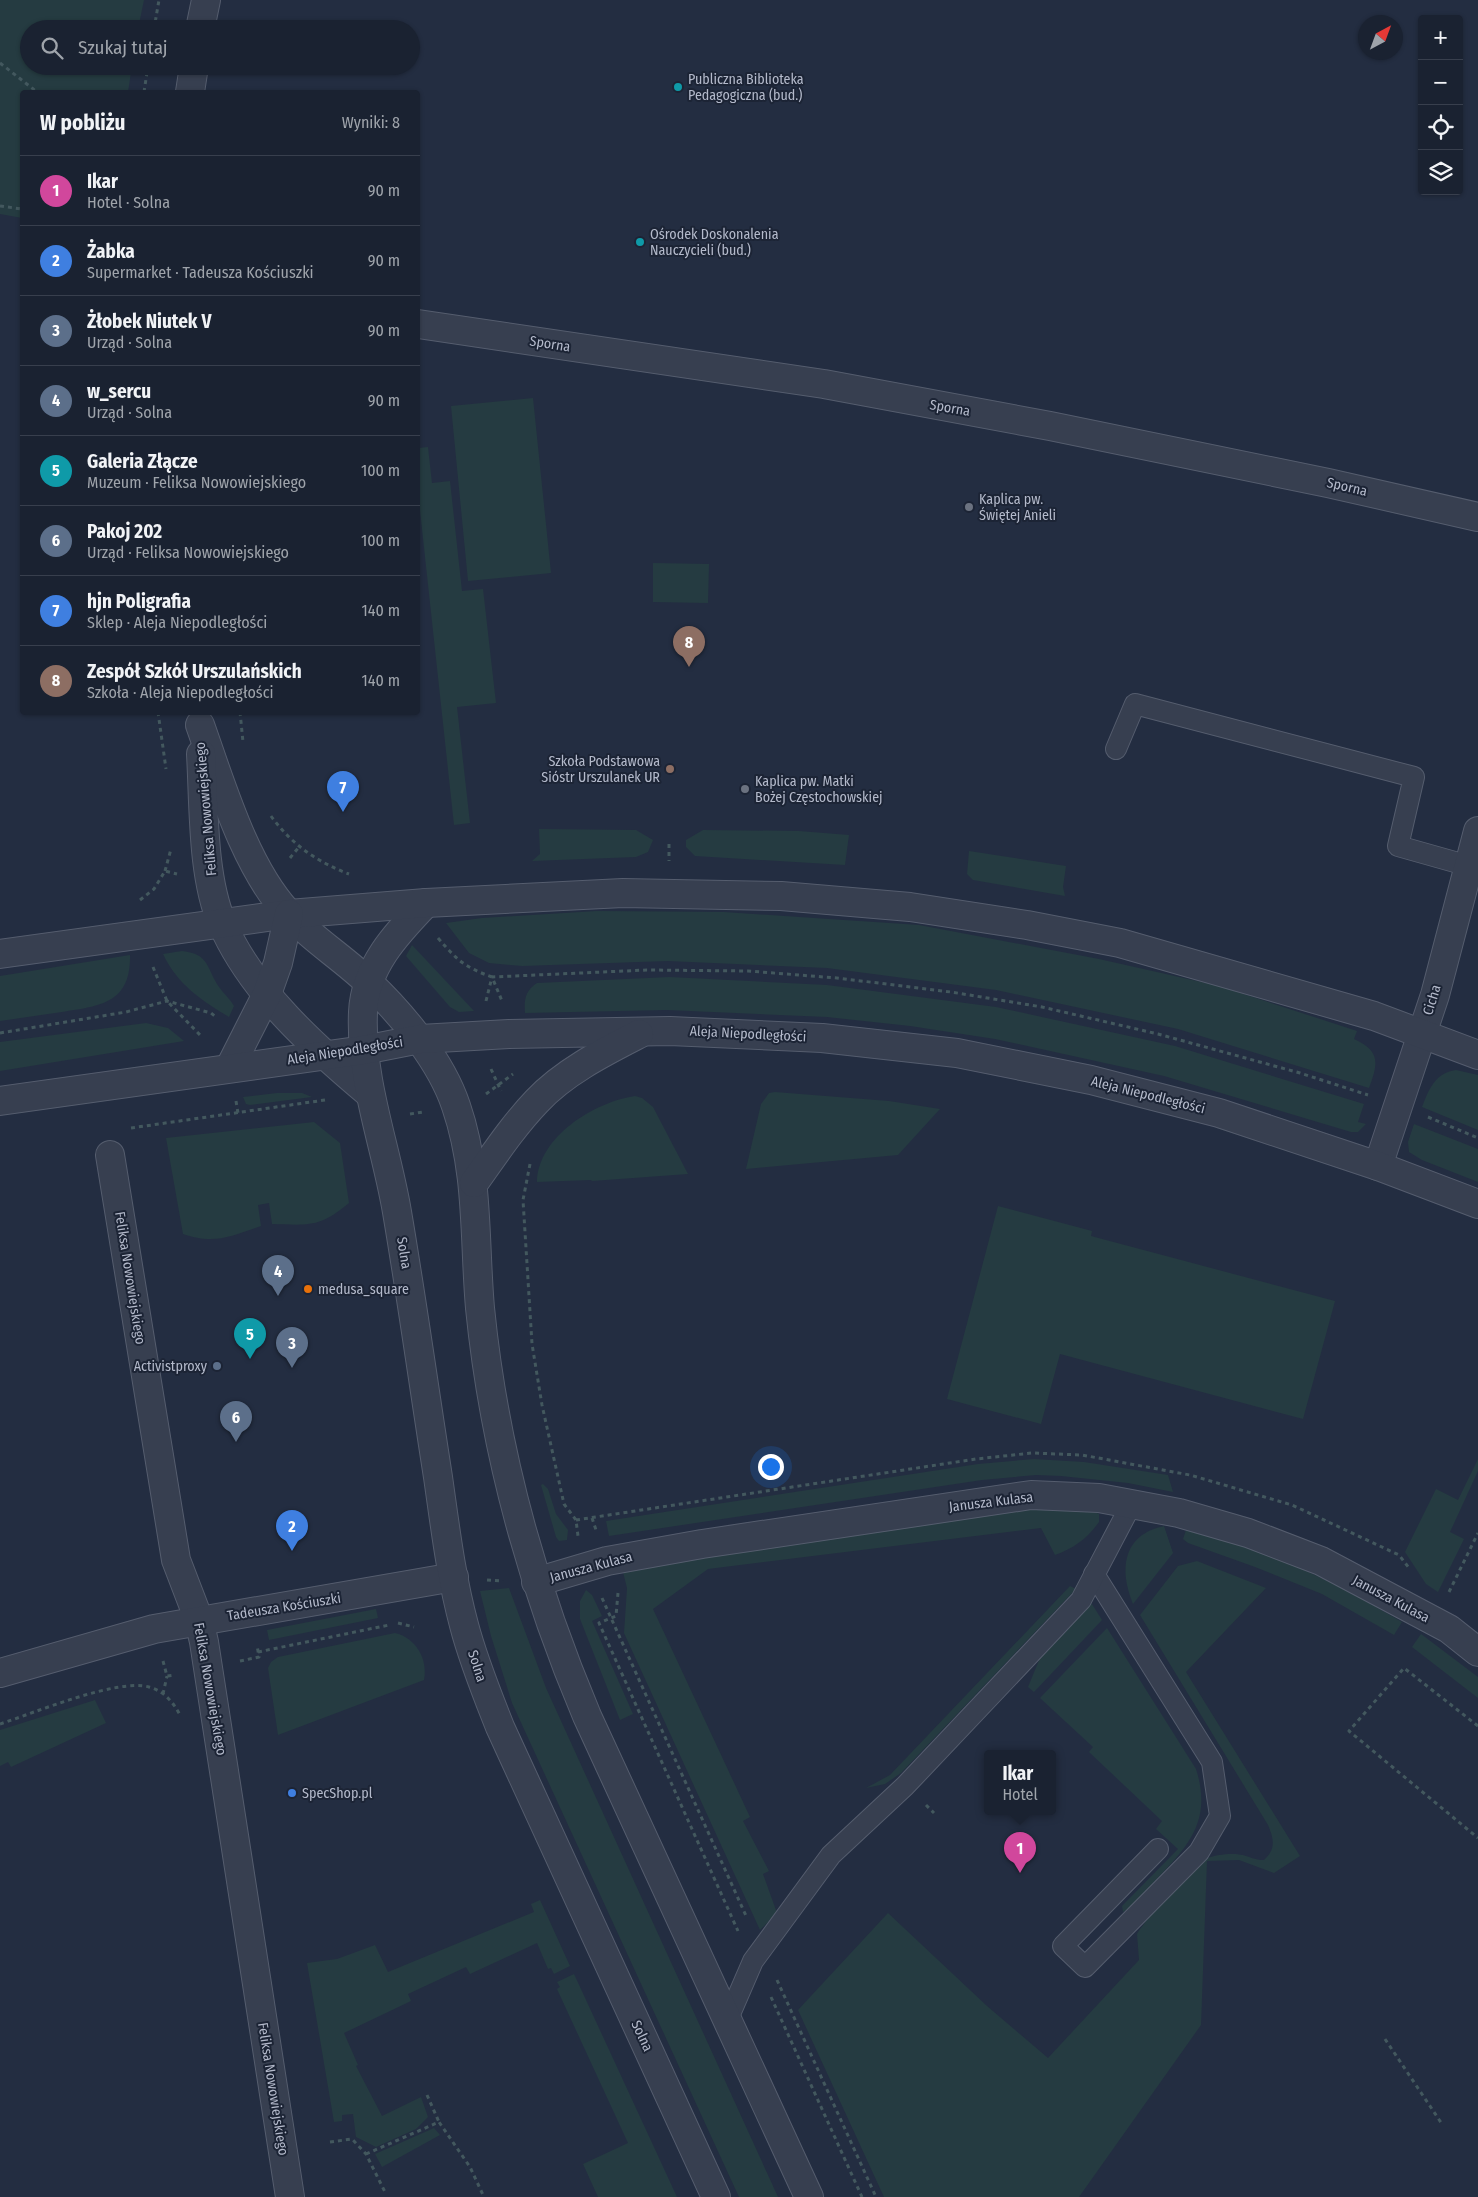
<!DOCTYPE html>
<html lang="pl">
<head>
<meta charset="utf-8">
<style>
	:root { --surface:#1a2231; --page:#232a39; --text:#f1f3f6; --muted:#9fa4ab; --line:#383f4d; --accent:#ea580c }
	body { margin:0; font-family:"Fira Sans Condensed",sans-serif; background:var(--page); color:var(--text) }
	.controls { position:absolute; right:15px; top:15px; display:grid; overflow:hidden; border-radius:5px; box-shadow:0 1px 4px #0004 }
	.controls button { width:45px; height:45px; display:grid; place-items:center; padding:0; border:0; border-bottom:1px solid var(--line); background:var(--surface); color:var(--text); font:25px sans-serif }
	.compass { position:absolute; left:1358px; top:15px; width:45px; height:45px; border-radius:50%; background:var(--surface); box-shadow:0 1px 4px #0004; rotate:41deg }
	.you { position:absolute; left:770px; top:1466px; width:18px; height:18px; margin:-12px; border:4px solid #fff; border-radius:50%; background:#1a73e8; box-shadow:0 0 0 8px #1a73e833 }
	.badge { display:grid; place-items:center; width:32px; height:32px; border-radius:50%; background:var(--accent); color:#fff; font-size:16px; font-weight:700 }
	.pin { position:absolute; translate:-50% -41px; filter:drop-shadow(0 1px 2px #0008) }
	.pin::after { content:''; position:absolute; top:26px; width:18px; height:15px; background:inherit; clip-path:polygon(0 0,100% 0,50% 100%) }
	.popup { position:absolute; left:984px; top:1750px; width:72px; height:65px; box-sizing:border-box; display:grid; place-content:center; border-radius:5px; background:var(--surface); filter:drop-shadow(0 1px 4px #0005); font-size:16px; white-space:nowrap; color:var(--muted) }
	.popup b { font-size:19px; color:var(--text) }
	.popup::after { content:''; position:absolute; left:50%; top:100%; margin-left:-10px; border:10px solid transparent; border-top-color:var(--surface) }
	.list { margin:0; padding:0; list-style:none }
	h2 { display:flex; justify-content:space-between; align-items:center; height:65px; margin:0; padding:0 20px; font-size:21px }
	h2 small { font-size:16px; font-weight:400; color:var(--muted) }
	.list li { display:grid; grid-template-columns:32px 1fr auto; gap:15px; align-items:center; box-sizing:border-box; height:70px; padding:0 20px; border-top:1px solid var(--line) }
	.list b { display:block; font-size:19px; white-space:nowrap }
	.list p { margin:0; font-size:16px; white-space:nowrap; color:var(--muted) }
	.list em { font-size:16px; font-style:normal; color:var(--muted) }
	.icon { flex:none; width:28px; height:28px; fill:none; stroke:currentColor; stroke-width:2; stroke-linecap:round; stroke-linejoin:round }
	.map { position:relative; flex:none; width:1478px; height:2197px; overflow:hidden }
	.search { position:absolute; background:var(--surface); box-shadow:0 1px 4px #0004; left:20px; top:20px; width:400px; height:55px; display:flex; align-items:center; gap:12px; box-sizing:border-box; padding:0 18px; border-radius:28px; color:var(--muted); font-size:19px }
	.panel { position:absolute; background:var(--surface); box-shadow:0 1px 4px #0004; left:20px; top:90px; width:400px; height:625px; border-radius:5px }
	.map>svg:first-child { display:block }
</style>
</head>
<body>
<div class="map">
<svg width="1478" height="2197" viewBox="0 0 1478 2197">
	<rect width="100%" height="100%" fill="#232d41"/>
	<g fill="#253b41">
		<polygon points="0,0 144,0 138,29 29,29 29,66 132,66 128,92 22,92 22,218 0,214"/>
		<polygon points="533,398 551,573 468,581 451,406"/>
		<polygon points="428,447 432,483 450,481 462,591 483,589 496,703 457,707 470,823 454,825 418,492 418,448"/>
		<polygon points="653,563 709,564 708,603 653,602"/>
		<polygon points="539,829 636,830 653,840 648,852 636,857 532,861 540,854"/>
		<polygon points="703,830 799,831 849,835 845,865 695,856 686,847 686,840"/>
		<polygon points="969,851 1066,866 1063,887 1065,896 973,880 967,874"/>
		<path d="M 597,911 L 724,912 L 919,925 L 1099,959 L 1219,986 L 1357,1031 L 1354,1039 C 1381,1051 1378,1064 1369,1088 L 1178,1029 L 996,990 L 827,968 L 668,961 L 522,966 L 489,963 L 469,953 L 446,923 L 482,918 Z"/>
		<polygon points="412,945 474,1011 459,1012 450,1007 406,956"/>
		<path d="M 182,951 C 210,954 206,968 219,987 C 224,994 230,999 234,1006 L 229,1017 C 201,1000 177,984 163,954 Z"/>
		<path d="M 130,955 C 131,1003 101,1006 62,1012 C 41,1015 21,1018 0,1021 L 0,976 Z"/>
		<path d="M 670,977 L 827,985 L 996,1007 L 1175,1046 L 1364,1104 L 1358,1122 L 1366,1124 L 1358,1132 L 1351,1132 L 1164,1076 L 995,1039 L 910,1026 L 827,1017 L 667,1010 L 525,1013 C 524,1000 525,991 537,983 Z"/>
		<polygon points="146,1023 168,1028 184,1041 0,1071 0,1042"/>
		<path d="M 1456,1070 L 1478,1075 L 1478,1130 L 1422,1107 C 1429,1089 1435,1073 1456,1070 Z"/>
		<polygon points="775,1092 889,1101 940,1109 898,1155 746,1169 761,1104 769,1093"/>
		<polygon points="277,1093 302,1093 312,1097 250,1105 246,1104 243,1097"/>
		<path d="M 635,1096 L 642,1098 L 653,1107 L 688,1174 L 592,1181 L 591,1180 L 537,1182 C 538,1137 594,1102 635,1096 Z"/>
		<path d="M 314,1122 L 340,1143 L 349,1203 C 319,1228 309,1225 272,1224 L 269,1203 L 258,1205 L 261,1226 C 231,1236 215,1245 183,1234 L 166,1138 Z"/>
		<polygon points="1414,1124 1478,1149 1478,1182 1422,1160 1409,1152 1408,1142"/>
		<polygon points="998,1206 1092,1231 1091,1236 1335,1301 1303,1419 1060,1354 1041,1424 947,1399"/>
		<polygon points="1034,1459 1084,1462 1168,1475 1173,1492 1128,1483 1061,1476 1036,1475 982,1480 609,1536 606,1521 978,1464"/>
		<polygon points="1478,1459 1478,1471 1450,1532 1464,1539 1438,1592 1426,1584 1405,1552 1436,1489 1458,1500"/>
		<polygon points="543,1484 548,1489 556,1514 568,1530 567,1540 559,1541 556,1537 541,1485"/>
		<path d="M 1041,1508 L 1095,1512 L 1099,1514 L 1099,1522 C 1087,1539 1074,1548 1055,1555 L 1041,1528 L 708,1569 L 653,1609 L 750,1817 L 743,1821 L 769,1871 L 763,1874 L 777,1913 L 760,1930 L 624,1633 L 627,1588 L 623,1572 L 628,1568 L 993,1512 Z"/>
		<path d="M 1164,1526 L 1173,1553 L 1133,1604 C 1119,1570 1122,1535 1164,1526 Z"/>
		<path d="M 1186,1530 C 1263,1546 1334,1582 1402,1622 L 1394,1635 L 1322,1594 L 1255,1567 L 1188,1543 L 1183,1539 Z"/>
		<path d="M 1197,1561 L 1266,1588 L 1186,1672 L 1300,1856 L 1274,1873 L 1239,1860 L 1207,1861 L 1201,2025 L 1079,2197 L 884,2197 L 798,2010 L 888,1913 L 987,2006 L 1048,2058 L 1139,1960 L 1137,1934 C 1153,1911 1190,1858 1219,1855 C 1227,1854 1237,1853 1246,1856 C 1253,1858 1256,1860 1264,1860 C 1276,1849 1274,1839 1268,1825 L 1140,1615 L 1178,1566 Z"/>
		<polygon points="1070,1586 1076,1589 901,1773 885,1784 866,1788 890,1775"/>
		<polygon points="509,1588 546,1688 778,2197 739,2197 512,1703 491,1636 480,1591"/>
		<polygon points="586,1590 592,1595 602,1616 592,1621 633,1714 620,1720 580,1619 580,1601"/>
		<polygon points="1090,1601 1102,1620 1034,1692 1028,1687 1042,1653"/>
		<polygon points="376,1609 378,1618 269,1640 267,1630"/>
		<path d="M 1107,1628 L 1196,1769 C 1213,1822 1187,1847 1153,1883 C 1144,1892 1134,1907 1123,1912 L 1122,1906 L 1178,1849 L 1156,1829 L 1162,1821 L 1089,1752 L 1093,1747 L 1040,1698 Z"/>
		<path d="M 395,1633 C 416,1638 428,1659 424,1680 L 278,1735 L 268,1668 L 271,1662 L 278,1657 Z"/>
		<polygon points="1421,1634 1478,1677 1478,1698 1412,1647"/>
		<polygon points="95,1700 106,1723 11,1767 8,1762 0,1766 0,1730"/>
		<polygon points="540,1900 570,1966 554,1974 551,1968 548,1969 537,1943 470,1974 466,1967 408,1994 411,2001 344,2033 358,2065 356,2066 382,2116 421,2097 428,2117 416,2129 376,2147 356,2137 353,2114 342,2115 342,2121 334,2122 307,1963 337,1959 375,1945 388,1972 534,1912 531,1904"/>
		<polygon points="574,1974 677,2197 598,2197 583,2164 628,2143 557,1989 560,1987 557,1982"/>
		<polygon points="434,2128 440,2135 382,2167 375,2154"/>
	</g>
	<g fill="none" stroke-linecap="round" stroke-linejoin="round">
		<defs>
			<g id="service">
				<polyline points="1116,749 1135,704 1414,777 1398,846 1469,866"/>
				<polyline points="1094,1574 1212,1762 1220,1816 1199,1852 1085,1967 1063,1946 1158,1849"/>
				<polyline points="727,2021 753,1961 831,1855 905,1786 1081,1600 1132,1503"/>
			</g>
			<g id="minor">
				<polyline points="418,324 824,384 1050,426 1328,483 1478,517"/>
				<polyline points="110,1155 176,1560 199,1620 204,1642 290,2197"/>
				<polyline points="1378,1166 1435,995 1478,831"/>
				<polyline points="536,1582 607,1561 702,1544 1031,1495 1099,1498 1179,1513 1248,1533 1321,1561 1449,1629 1478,1652"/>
				<polyline points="0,1673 154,1629 454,1577"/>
			</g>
			<g id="tertiary">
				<polyline points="200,29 206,0"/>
				<polyline points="190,92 194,66"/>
				<path d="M 200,725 C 221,784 245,867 288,913 C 312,939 343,958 368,982 C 402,1014 441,1061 456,1106 C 479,1173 474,1239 480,1308 C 494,1449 532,1586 587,1716 L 809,2197"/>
				<path d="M 201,754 C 204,806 202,876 222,923 C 251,991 315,1048 370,1094"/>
				<path d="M 426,903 C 396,934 365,967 363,1012 C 360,1081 386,1146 397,1212 C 412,1300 424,1388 438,1477 C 445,1526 451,1577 464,1625 C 473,1660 487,1694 500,1727 L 716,2197"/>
				<polyline points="0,954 289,914 426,903 623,893 781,896 910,907 1027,925 1120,943 1374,1016 1478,1055"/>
				<polyline points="230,1067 267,994 278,963 289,914"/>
				<polyline points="0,1101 364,1050 420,1039 509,1034 670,1031 822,1038 957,1053 1091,1080 1219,1113 1378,1166 1478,1204"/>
				<path d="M 474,1183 C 494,1155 513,1126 537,1101 C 564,1072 604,1052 639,1034"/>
			</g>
		</defs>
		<use href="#service" stroke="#555d6e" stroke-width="22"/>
		<use href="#minor" stroke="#555d6e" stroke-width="30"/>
		<use href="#tertiary" stroke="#555d6e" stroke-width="30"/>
		<g stroke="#43585e" stroke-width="3" stroke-dasharray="4 4" stroke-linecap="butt">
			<polyline points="154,29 159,0"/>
			<polyline points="0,63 37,92"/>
			<polyline points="144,92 148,66"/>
			<polyline points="0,206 22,209"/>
			<polyline points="158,712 166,769"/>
			<polyline points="240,712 243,742"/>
			<path d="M 271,816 C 291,844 317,862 349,874"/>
			<polyline points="669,844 669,861"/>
			<polyline points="290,858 299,847"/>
			<polyline points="165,871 171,849"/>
			<polyline points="140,900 154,889 165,871 177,874"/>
			<path d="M 438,938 C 457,960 464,967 492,977 L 502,1001"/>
			<polyline points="153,967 167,1001 201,1036"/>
			<polyline points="486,1001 492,977 647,970 748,971 837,978 951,992 1042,1007 1158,1034 1300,1073 1368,1095"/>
			<polyline points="0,1033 126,1012 167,1001 211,1013 217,1018"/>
			<polyline points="491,1069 501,1091"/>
			<polyline points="486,1094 513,1074"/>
			<polyline points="236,1101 238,1113"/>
			<polyline points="410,1114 423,1112"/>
			<polyline points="1428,1117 1478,1138"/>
			<polyline points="131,1128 325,1100"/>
			<polyline points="530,1164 523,1200 532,1344 542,1405 564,1504 576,1520 578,1536"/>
			<polyline points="592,1518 596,1530"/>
			<polyline points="576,1520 976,1459 1032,1453 1082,1455 1190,1475 1292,1505 1399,1555 1409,1568"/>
			<polyline points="487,1580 503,1581"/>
			<polyline points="1449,1592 1478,1533"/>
			<polyline points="618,1593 616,1616 599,1623 738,1931"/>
			<polyline points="602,1598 747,1918"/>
			<polyline points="398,1623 414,1627"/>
			<polyline points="258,1652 389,1625"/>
			<polyline points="163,1661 167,1676 175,1675"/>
			<polyline points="240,1661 259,1657 257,1645"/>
			<polyline points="163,1694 167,1676"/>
			<path d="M 0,1724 C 34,1713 117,1678 149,1687 C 164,1691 173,1702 180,1715"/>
			<polyline points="1478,1726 1404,1668 1349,1731 1478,1838"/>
			<polyline points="926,1805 934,1813"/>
			<polyline points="777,1980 876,2197"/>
			<polyline points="771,1997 862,2197"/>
			<polyline points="1385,2039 1442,2124"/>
			<polyline points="427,2095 439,2122"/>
			<polyline points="330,2142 352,2139 366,2154 385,2192"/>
			<polyline points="366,2154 439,2122 470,2167 484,2197"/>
		</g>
		<use href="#service" stroke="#373f50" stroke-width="20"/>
		<use href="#minor" stroke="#373f50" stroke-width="28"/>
		<use href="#tertiary" stroke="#373f50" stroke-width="28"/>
	</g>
	<g fill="#0f9aa8" stroke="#1c2435" stroke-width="2">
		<circle cx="678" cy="87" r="5"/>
		<circle cx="640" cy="242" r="5"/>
	</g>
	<g fill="#6b7280" stroke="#1c2435" stroke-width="2">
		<circle cx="969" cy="507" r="5"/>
		<circle cx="745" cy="789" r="5"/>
	</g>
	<circle fill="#8d6e63" stroke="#1c2435" stroke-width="2" cx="670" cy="769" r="5"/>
	<circle fill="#e8710a" stroke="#1c2435" stroke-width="2" cx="308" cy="1289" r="5"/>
	<circle fill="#5c6f8a" stroke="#1c2435" stroke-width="2" cx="217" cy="1366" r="5"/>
	<circle fill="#3f7fe0" stroke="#1c2435" stroke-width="2" cx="292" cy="1793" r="5"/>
	<g text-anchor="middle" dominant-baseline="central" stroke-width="4" stroke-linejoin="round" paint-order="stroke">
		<g font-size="14" fill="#b4bacb" stroke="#1c2435" text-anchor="start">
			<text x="688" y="79">Publiczna Biblioteka<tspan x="688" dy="16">Pedagogiczna (bud.)</tspan></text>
			<text x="650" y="234">Ośrodek Doskonalenia<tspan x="650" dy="16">Nauczycieli (bud.)</tspan></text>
			<text x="979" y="499">Kaplica pw.<tspan x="979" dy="16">Świętej Anieli</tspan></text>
			<text x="660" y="761" text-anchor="end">Szkoła Podstawowa<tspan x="660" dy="16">Sióstr Urszulanek UR</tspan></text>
			<text x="755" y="781">Kaplica pw. Matki<tspan x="755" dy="16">Bożej Częstochowskiej</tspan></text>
			<text x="318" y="1289">medusa_square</text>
			<text x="207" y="1366" text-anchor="end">Activistproxy</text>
			<text x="302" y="1793">SpecShop.pl</text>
		</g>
		<g font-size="14" fill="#b4bacb" stroke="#1c2435">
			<text transform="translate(550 344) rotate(9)">Sporna</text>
			<text transform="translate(950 408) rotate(10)">Sporna</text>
			<text transform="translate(1347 487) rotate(13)">Sporna</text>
			<text transform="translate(206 809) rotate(-95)">Feliksa Nowowiejskiego</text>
			<text transform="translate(1432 1000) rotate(-73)">Cicha</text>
			<text transform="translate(748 1034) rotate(3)">Aleja Niepodległości</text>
			<text transform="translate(345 1051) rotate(-9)">Aleja Niepodległości</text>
			<text transform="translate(1148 1095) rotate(14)">Aleja Niepodległości</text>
			<text transform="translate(404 1253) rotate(81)">Solna</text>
			<text transform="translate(130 1278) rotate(81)">Feliksa Nowowiejskiego</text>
			<text transform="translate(991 1502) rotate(-7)">Janusza Kulasa</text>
			<text transform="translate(591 1567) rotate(-15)">Janusza Kulasa</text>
			<text transform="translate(1391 1599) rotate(28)">Janusza Kulasa</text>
			<text transform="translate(284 1607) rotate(-9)">Tadeusza Kościuszki</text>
			<text transform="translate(477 1666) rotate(72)">Solna</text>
			<text transform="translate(210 1689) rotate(80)">Feliksa Nowowiejskiego</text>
			<text transform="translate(642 2036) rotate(65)">Solna</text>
			<text transform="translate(273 2089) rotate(81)">Feliksa Nowowiejskiego</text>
		</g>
	</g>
</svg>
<div class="controls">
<button>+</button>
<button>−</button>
<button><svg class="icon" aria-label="locate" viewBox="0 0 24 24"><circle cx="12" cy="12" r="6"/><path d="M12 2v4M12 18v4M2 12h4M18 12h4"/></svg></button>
<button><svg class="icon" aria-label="layers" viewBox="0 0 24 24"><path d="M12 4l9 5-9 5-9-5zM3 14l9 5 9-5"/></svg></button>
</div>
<svg class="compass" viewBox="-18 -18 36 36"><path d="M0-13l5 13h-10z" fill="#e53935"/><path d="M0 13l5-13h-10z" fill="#9fa4ab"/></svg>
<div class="you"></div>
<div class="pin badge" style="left:1020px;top:1873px;background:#d1479c">1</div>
<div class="popup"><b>Ikar</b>Hotel</div>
<div class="pin badge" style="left:292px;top:1551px;background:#3f7fe0">2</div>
<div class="pin badge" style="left:292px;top:1368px;background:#5c6f8a">3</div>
<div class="pin badge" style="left:278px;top:1296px;background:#5c6f8a">4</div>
<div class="pin badge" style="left:250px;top:1359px;background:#0f9aa8">5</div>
<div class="pin badge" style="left:236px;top:1442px;background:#5c6f8a">6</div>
<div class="pin badge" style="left:343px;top:812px;background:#3f7fe0">7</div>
<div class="pin badge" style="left:689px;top:667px;background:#8d6e63">8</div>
<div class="search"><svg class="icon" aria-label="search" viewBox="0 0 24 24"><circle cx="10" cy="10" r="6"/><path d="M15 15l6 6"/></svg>Szukaj tutaj</div>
<section class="panel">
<h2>W pobliżu<small>Wyniki: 8</small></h2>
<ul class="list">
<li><span class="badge" style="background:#d1479c">1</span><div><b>Ikar</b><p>Hotel · Solna</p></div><em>90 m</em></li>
<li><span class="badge" style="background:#3f7fe0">2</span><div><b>Żabka</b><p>Supermarket · Tadeusza Kościuszki</p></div><em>90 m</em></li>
<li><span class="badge" style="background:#5c6f8a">3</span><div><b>Żłobek Niutek V</b><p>Urząd · Solna</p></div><em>90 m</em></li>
<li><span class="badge" style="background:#5c6f8a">4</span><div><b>w_sercu</b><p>Urząd · Solna</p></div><em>90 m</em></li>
<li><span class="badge" style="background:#0f9aa8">5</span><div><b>Galeria Złącze</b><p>Muzeum · Feliksa Nowowiejskiego</p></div><em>100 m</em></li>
<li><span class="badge" style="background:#5c6f8a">6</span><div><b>Pakoj 202</b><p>Urząd · Feliksa Nowowiejskiego</p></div><em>100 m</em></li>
<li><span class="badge" style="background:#3f7fe0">7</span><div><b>hjn Poligrafia</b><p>Sklep · Aleja Niepodległości</p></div><em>140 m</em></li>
<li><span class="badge" style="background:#8d6e63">8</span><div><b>Zespół Szkół Urszulańskich</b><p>Szkoła · Aleja Niepodległości</p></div><em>140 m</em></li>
</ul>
</section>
</div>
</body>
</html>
